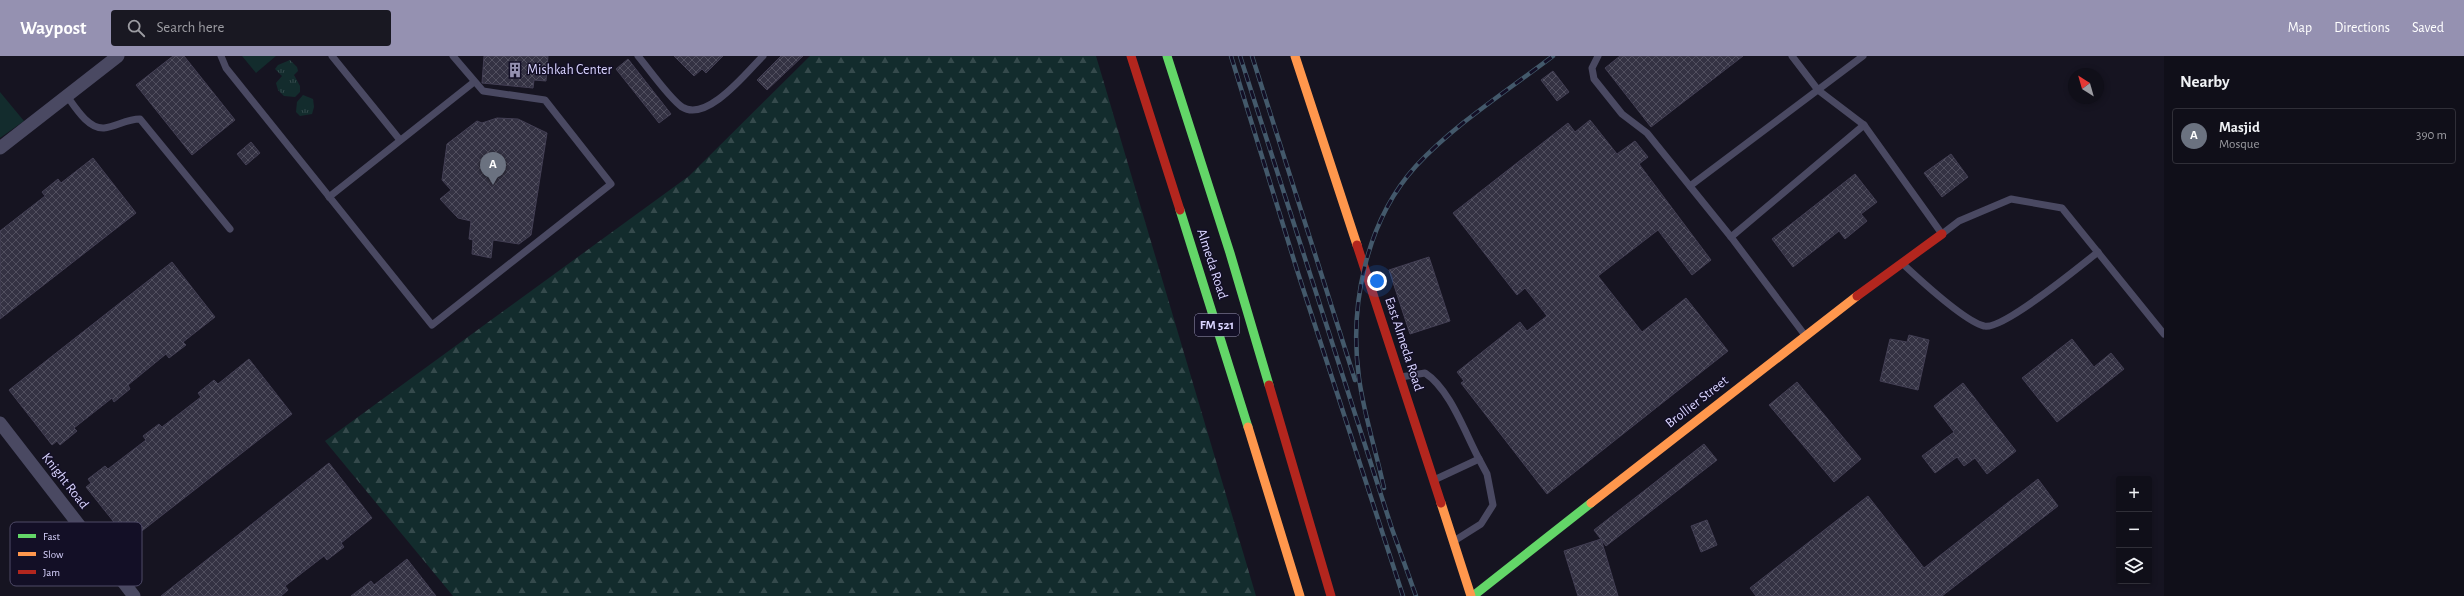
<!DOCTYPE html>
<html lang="en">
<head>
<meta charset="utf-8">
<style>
	:root { --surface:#100f19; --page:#191822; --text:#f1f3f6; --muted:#9c9ca2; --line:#302f38; --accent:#9591b1 }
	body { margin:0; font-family:"Alegreya Sans",sans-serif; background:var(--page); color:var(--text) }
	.controls { position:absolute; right:12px; bottom:12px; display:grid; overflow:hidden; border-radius:4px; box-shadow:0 2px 6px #0003 }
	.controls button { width:36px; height:36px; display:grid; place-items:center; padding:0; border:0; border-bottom:1px solid var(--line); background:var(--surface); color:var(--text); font:20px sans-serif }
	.compass { position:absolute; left:2068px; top:12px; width:36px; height:36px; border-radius:50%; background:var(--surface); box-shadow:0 2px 6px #0003; rotate:323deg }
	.you { position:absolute; left:1377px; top:225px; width:14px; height:14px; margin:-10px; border:3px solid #fff; border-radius:50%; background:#1a73e8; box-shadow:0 0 0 6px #1a73e833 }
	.badge { display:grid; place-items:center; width:26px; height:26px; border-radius:50%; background:var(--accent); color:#fff; font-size:13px; font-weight:700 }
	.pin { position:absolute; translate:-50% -33px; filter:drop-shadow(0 1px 2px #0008) }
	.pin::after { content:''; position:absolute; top:21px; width:14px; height:12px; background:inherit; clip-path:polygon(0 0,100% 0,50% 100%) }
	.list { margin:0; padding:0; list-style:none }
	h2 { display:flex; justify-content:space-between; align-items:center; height:52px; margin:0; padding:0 16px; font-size:17px }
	h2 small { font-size:13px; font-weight:400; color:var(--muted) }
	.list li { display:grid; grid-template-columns:26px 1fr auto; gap:12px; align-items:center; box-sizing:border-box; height:56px; margin:0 8px 8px; padding:0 8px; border:1px solid var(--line); border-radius:4px }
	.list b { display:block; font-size:15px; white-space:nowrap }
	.list p { margin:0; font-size:13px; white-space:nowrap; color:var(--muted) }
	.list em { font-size:13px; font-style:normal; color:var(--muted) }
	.icon { flex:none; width:22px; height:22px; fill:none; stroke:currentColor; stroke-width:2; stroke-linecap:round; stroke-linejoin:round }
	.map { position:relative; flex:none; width:2164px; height:540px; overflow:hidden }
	header { display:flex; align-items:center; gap:24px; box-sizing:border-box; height:56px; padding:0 20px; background:var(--accent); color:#fff }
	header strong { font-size:19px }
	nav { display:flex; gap:22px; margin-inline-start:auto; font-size:14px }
	.search { width:280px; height:36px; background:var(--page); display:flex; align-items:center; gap:10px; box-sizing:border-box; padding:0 14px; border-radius:4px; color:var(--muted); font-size:15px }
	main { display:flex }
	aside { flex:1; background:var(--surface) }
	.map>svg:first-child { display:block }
</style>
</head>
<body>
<header>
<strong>Waypost</strong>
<div class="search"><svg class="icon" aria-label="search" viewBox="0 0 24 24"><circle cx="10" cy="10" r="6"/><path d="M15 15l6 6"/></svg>Search here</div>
<nav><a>Map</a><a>Directions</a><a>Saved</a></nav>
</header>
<main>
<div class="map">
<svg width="2164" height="540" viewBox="0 0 2164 540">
	<defs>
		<pattern id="forest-firs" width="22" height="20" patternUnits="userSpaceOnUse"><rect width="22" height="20" fill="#132c2d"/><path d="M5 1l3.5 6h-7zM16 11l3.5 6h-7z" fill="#354a4c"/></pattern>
		<pattern id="park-tufts" width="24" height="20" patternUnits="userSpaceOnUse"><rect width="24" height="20" fill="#132c2d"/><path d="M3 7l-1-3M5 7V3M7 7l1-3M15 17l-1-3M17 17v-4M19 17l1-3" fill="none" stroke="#354a4c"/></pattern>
		<pattern id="building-cross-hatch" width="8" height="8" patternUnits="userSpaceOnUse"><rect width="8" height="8" fill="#343243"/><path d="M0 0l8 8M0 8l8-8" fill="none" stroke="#514f5f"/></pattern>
	</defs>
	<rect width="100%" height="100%" fill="#161421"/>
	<g fill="#132c2d">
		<polygon points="242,0 276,0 256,17"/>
		<polygon points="0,36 24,65 0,82"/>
	</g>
	<polygon fill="url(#forest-firs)" points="810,0 1096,0 1256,540 453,540 325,385 689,120"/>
	<g fill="url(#park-tufts)">
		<polygon points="290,4 297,11 298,15 294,19 300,30 300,36 295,41 284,40 278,34 276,27 282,20 275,13 278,9"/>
		<polygon points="303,39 313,43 314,51 312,58 300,60 296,56 297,46"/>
	</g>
	<g fill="url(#building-cross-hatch)" stroke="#433f54">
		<polygon points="173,0 184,0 235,64 192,99 136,29"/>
		<polygon points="484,0 548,0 546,25 534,24 533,32 482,27"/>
		<polygon points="674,0 723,0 706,17 702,13 694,20"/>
		<polygon points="781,0 803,0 767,34 757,24"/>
		<polygon points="1620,0 1743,0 1651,71 1605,12"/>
		<polygon points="628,3 671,58 659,67 616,13"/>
		<polygon points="1553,15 1569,36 1557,45 1541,24"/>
		<polygon points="497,62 518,63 547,77 531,179 519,188 493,184 491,202 472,198 473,184 469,183 471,165 458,162 440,143 451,134 442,124 447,88 477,65 482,67"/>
		<polygon points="1590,64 1617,98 1635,85 1648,101 1639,108 1711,204 1692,219 1658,174 1598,220 1642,276 1686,242 1728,295 1547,438 1461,327 1464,325 1457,316 1520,266 1527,275 1547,260 1525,232 1517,239 1453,157 1568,67 1575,76"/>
		<polygon points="251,86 260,97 246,109 237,98"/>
		<polygon points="1951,98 1968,121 1942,141 1924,117"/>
		<polygon points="93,102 136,157 0,263 0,175 45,140 42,136 58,123 61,127"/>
		<polygon points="1855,118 1877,146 1861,158 1867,165 1845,183 1839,175 1793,211 1772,183"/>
		<polygon points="1429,201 1450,265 1410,278 1389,214"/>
		<polygon points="172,206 215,261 183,286 186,289 169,302 166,298 128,329 130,333 114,346 112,342 74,372 77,375 60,389 57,385 52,389 9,334"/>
		<polygon points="1909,279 1929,284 1918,334 1880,325 1890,283 1907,286"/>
		<polygon points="2072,283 2094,311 2111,297 2124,313 2057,366 2022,322"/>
		<polygon points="249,303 292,358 129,485 86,431 91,427 88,423 105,410 108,413 146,384 143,380 159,368 162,371 201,341 198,337 214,324 218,328"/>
		<polygon points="1797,326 1861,403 1834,426 1769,349"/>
		<polygon points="1963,327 2016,395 1987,418 1975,402 1964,410 1957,401 1935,417 1922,400 1954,376 1934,350"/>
		<polygon points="1704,388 1717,404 1606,490 1594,474"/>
		<polygon points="329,407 372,462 341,487 344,491 327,504 324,500 285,530 288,534 281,540 161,540"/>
		<polygon points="2038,423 2058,450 1942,540 1756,540 1750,532 1868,440 1924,512"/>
		<polygon points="1707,464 1717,489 1701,496 1691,470"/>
		<polygon points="1601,483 1618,540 1578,540 1564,495"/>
		<polygon points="407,503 436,540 351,540 371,525 374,529"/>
	</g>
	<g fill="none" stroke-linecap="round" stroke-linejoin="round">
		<g stroke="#4a4962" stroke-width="7">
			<polyline points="221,0 226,12 432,269 611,128 545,44 483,35 453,0"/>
			<polyline points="332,0 400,84"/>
			<path d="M 638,0 C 649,13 669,42 682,51 C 707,67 747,16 763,0"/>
			<polyline points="1598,0 1592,12 1594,23 1622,58 1647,77 1731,181 1804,278"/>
			<polyline points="1792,0 1818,34 1864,69"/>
			<path d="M 67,40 C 75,51 88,73 104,72 C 116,71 126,63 140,63 L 230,173"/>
			<polyline points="1690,130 1863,0"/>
			<polyline points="329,141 474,26"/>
			<polyline points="1731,181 1864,69 1942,178 1959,165 2011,143 2062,152 2164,278"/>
			<path d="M 1904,209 C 1919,223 1964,265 1984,270 C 2002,275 2080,210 2098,196"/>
			<path d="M 1401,321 L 1425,317 C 1450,333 1465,377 1479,403 L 1434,424"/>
			<polyline points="1454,485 1481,468 1493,449 1487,418 1479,403"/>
		</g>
		<g stroke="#4a4962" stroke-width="13">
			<polyline points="0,92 118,0"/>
			<polyline points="0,367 134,540"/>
		</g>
		<g stroke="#63d668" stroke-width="9">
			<polyline points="1167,0 1230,197 1269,329"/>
			<polyline points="1180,154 1248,371"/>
			<polyline points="1473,540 1591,447"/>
		</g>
		<g stroke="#ff974d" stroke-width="9">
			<polyline points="1295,0 1357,189"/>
			<polyline points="1248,371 1300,540"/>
			<polyline points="1441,447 1471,540"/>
			<polyline points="1591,447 1857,240"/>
		</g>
		<g stroke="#b3261e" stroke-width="9">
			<polyline points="1131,0 1180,154"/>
			<polyline points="1357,189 1441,447"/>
			<polyline points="1857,240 1942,178"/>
			<polyline points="1269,329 1331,540"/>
		</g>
		<defs>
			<g id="rail">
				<polyline points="1231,0 1297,214 1403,540"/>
				<polyline points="1240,0 1392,473 1416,540"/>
				<polyline points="1252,0 1355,324"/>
				<path d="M 1384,432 C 1376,395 1364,359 1359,322 C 1349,250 1366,165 1416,110 C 1455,68 1507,35 1553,0"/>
			</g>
		</defs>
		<use href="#rail" stroke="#43596b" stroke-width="4.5"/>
		<use href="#rail" stroke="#130f26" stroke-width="3" stroke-dasharray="9" stroke-linecap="butt"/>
	</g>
	<defs>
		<symbol id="building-bare" viewBox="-9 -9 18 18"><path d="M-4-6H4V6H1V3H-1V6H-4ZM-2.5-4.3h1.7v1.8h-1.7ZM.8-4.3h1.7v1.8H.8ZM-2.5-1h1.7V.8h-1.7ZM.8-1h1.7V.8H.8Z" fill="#9591b1" stroke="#130f26" stroke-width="2.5" paint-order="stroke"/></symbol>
	</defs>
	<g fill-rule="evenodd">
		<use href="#building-bare" x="504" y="3" width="22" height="22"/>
	</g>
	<g text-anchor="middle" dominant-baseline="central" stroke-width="3" stroke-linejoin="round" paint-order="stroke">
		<rect fill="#130f26" stroke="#9e99be" stroke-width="1" x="1195" y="258" width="44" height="22" rx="3"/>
		<g font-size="13" font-weight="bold" fill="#d9d4ff">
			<text x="1217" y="269">FM 521</text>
		</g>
		<g font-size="14" fill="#d9d4ff" stroke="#130f26" text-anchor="start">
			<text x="527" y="14">Mishkah Center</text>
		</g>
		<g font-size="14" fill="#d9d4ff" stroke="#130f26">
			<text transform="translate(1212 208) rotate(72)">Almeda Road</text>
			<text transform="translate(1404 288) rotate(72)">East Almeda Road</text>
			<text transform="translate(1697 346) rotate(-38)">Brollier Street</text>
			<text transform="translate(65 425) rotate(52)">Knight Road</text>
		</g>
	</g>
	<rect x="10" y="466" width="132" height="64" rx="6" fill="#130f26" stroke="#4e4a67" stroke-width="1"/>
	<rect x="18" y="478" width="18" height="4" fill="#63d668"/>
	<rect x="18" y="496" width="18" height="4" fill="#ff974d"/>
	<rect x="18" y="514" width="18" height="4" fill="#b3261e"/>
	<g font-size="11" fill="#d9d4ff">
		<text x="43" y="484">Fast</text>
		<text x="43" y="502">Slow</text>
		<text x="43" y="520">Jam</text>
	</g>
</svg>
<div class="controls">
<button>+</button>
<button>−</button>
<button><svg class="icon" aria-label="layers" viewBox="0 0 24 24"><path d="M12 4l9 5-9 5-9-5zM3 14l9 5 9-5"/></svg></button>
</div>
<svg class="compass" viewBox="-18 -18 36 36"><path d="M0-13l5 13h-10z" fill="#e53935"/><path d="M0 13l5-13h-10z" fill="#9c9ca2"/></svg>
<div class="you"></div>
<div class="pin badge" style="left:493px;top:129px;background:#6b7280">A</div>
</div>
<aside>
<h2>Nearby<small></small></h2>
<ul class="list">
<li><span class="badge" style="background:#6b7280">A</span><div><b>Masjid</b><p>Mosque</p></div><em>390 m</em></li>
</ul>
</aside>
</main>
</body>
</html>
